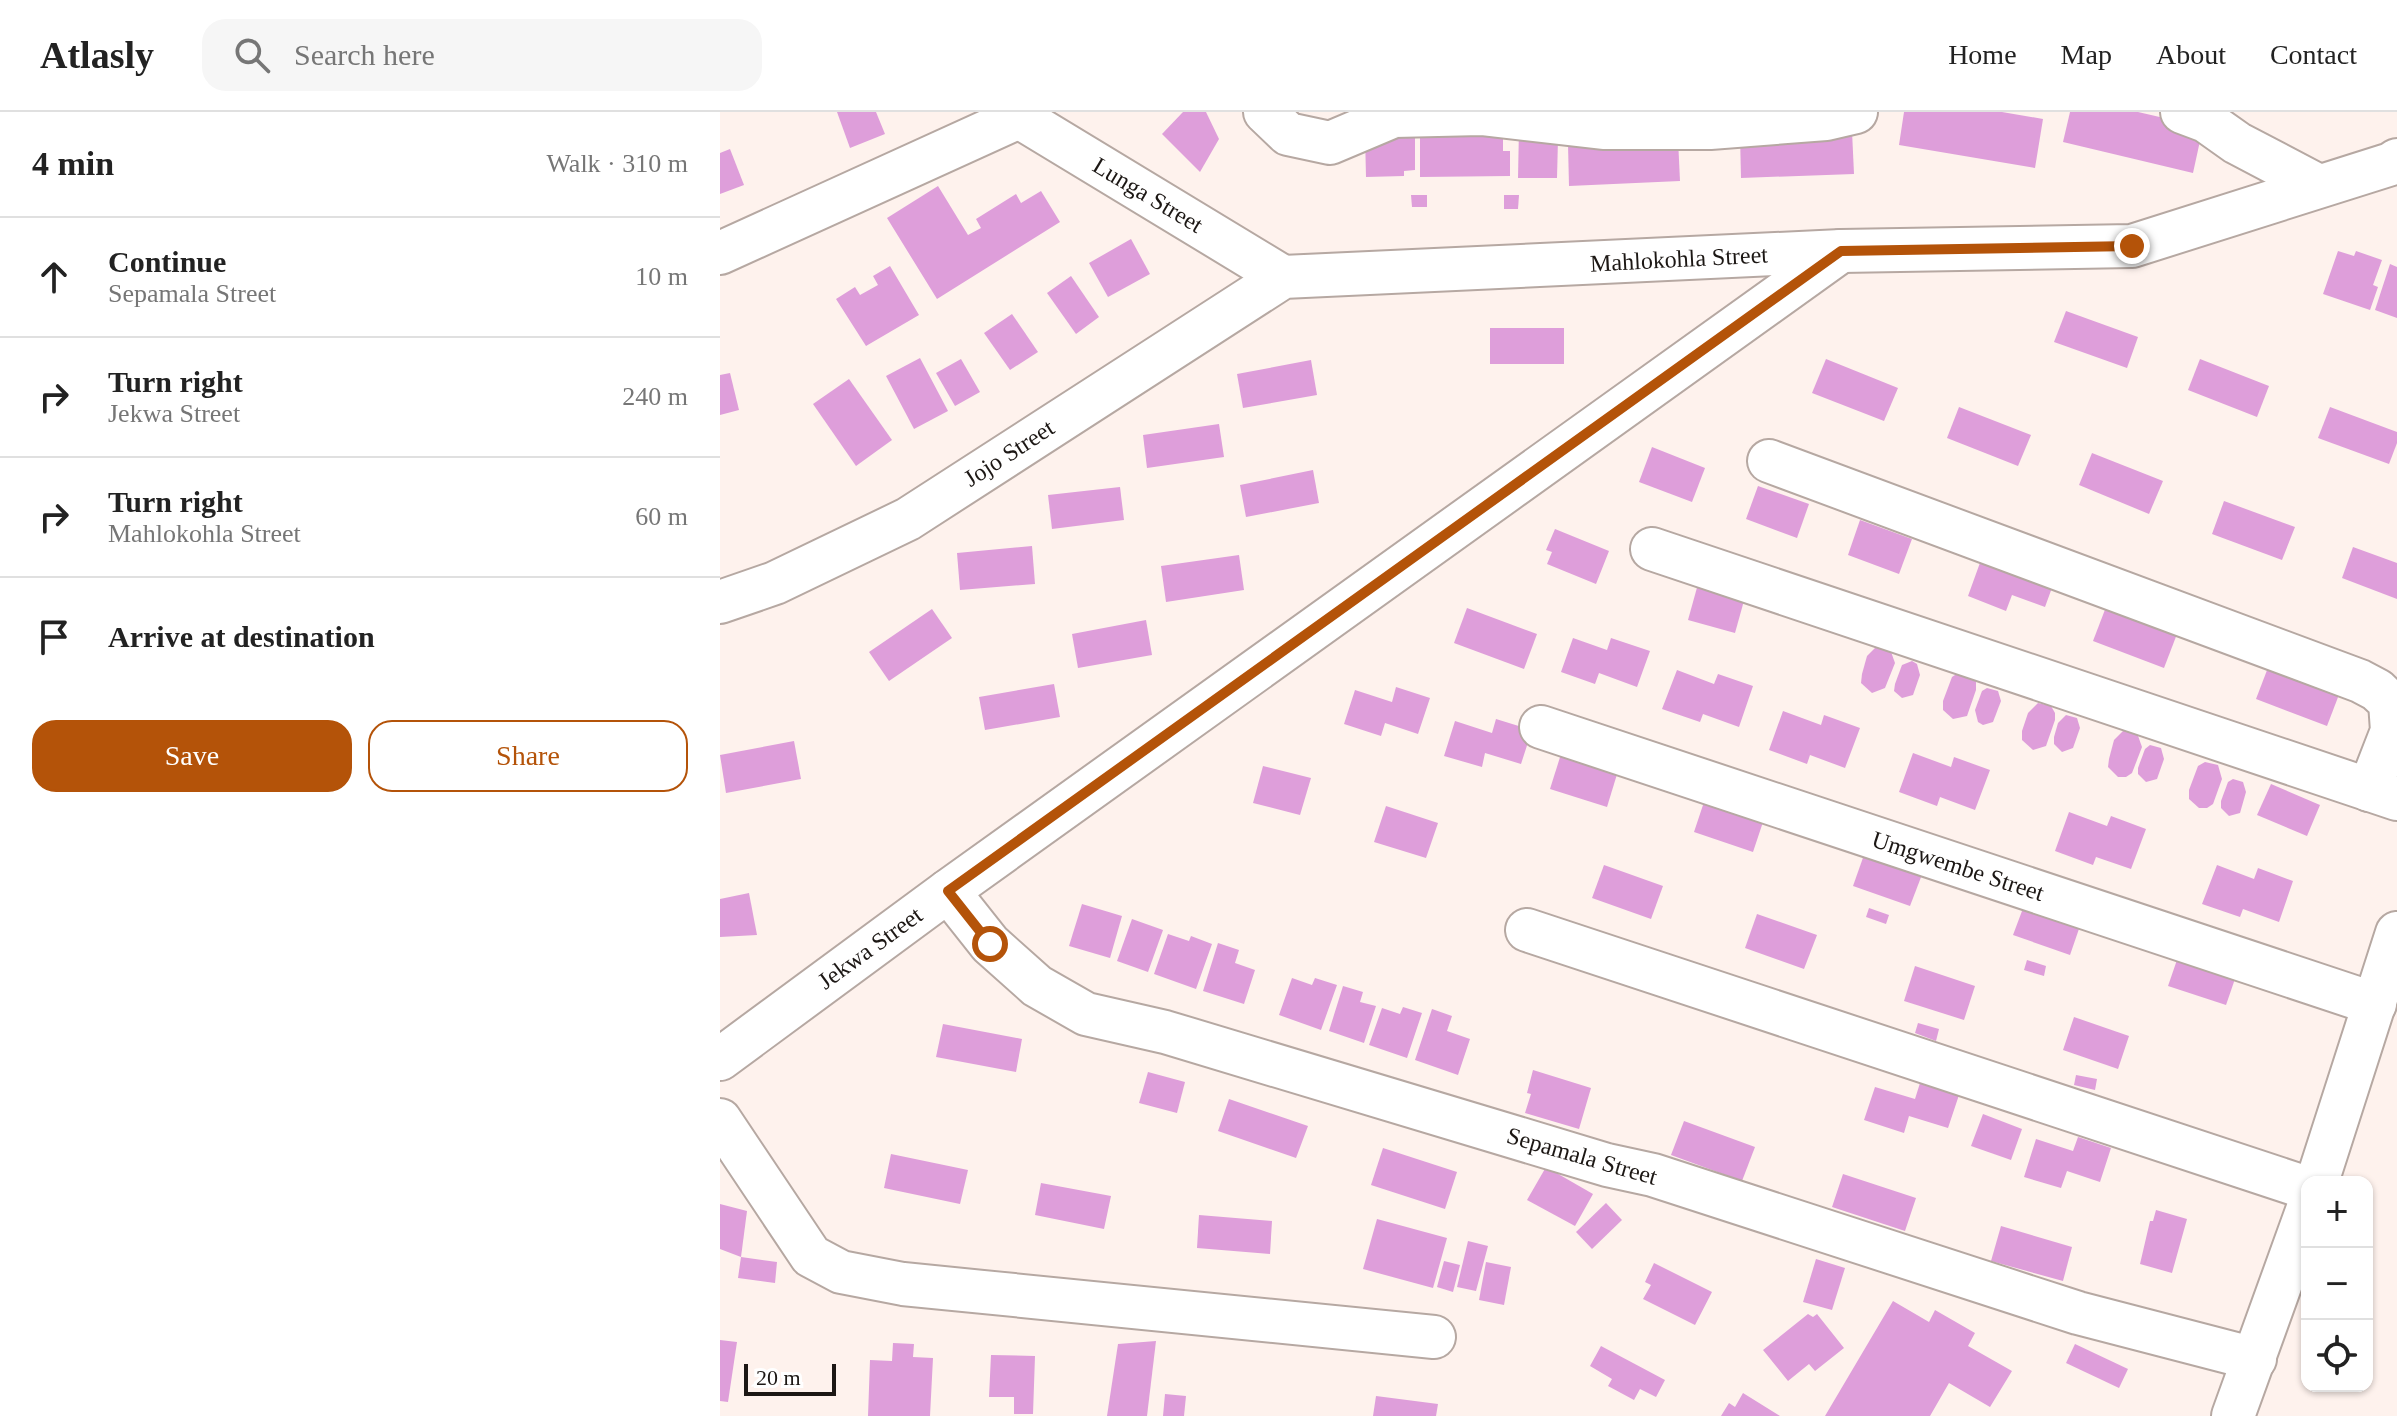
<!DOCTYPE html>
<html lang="en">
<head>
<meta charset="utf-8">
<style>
	:root { --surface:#fff; --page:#f6f6f6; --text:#222; --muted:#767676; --line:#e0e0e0; --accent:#b45309 }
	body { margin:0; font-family:"Times New Roman",serif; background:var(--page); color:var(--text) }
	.controls { position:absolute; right:24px; bottom:24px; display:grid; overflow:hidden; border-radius:16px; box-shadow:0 2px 6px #0004 }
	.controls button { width:72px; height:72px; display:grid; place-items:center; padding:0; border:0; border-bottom:2px solid var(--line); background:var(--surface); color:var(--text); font:40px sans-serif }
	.scale { position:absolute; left:24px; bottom:20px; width:92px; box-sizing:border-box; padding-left:8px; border:4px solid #1c1714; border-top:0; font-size:22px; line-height:28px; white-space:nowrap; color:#1c1714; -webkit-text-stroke:6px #fff; paint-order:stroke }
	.stop { position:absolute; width:24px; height:24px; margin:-18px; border:6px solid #b45309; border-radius:50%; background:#fff }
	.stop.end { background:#b45309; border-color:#fff; box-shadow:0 2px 8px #0008 }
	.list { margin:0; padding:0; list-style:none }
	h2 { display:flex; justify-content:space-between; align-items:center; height:104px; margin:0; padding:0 32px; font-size:34px }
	h2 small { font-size:26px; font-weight:400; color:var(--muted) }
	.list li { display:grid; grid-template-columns:52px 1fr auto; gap:24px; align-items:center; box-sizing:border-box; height:120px; padding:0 32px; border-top:2px solid var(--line) }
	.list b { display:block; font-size:30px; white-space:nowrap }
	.list p { margin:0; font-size:26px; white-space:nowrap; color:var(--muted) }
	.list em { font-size:26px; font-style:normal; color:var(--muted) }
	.actions { display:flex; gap:16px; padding:24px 32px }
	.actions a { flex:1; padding:18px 0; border:2px solid var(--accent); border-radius:24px; text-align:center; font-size:28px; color:var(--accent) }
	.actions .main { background:var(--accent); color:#fff }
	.icon { flex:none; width:44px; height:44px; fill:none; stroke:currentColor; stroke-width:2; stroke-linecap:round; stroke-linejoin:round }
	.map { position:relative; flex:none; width:1677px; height:1304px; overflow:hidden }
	header { display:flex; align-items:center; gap:48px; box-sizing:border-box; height:112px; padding:0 40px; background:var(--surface); border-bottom:2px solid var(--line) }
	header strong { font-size:38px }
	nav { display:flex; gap:44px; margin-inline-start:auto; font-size:28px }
	.search { width:560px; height:72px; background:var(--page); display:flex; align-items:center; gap:20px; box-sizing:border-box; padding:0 28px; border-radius:24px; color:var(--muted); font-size:30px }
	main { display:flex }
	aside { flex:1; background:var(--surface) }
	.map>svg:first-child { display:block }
</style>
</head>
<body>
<header>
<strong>Atlasly</strong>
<div class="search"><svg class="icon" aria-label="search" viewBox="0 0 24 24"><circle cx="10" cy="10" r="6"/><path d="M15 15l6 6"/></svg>Search here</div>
<nav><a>Home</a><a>Map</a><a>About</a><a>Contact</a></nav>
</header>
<main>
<aside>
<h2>4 min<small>Walk · 310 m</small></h2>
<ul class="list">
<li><svg class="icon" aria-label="ahead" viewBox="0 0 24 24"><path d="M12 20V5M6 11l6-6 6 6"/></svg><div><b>Continue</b><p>Sepamala Street</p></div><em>10 m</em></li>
<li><svg class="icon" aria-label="right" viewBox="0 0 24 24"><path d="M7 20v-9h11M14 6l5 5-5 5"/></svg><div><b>Turn right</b><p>Jekwa Street</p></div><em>240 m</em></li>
<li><svg class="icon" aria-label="right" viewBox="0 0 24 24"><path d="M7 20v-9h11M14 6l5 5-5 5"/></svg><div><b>Turn right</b><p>Mahlokohla Street</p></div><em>60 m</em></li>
<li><svg class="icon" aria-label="arrive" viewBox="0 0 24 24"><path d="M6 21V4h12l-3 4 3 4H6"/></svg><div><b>Arrive at destination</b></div></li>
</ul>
<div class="actions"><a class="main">Save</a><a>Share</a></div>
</aside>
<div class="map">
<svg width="1677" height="1304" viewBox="0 0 1677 1304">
	<rect width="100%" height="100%" fill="#fef2ed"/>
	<g fill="#de9eda">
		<polygon points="117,0 156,0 165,22 130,36"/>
		<polygon points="463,0 486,0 499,27 480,60 442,22"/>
		<polygon points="1184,0 1282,0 1323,7 1315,56 1179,33"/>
		<polygon points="1350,0 1418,0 1483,15 1473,61 1343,30"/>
		<polygon points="700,11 783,14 783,39 790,39 790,64 700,65"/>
		<polygon points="799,16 838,27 837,66 798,66"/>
		<polygon points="1132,19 1134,62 1021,66 1020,23"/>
		<polygon points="645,23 695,25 695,58 684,59 684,64 646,65"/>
		<polygon points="958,27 960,69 849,74 848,32"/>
		<polygon points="10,37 24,73 0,82 0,41"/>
		<polygon points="218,74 248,123 261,116 256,107 296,82 301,91 321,79 340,110 217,187 167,106"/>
		<polygon points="691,83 707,83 707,95 692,95"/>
		<polygon points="784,83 799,83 798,97 784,97"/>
		<polygon points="411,127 430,162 388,185 369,151"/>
		<polygon points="1618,139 1634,144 1636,139 1662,148 1653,173 1658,175 1650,198 1603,182"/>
		<polygon points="1670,152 1677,155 1677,206 1655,198"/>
		<polygon points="170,154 199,203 146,234 116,187 135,175 140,183 158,173 153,164"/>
		<polygon points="351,164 379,205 356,222 327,181"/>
		<polygon points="1346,199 1418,225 1407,256 1334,230"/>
		<polygon points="292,202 318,240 290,258 264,221"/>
		<rect x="770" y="216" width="74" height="36"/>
		<polygon points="200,246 228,299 194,317 166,264"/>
		<polygon points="241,247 260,280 235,294 216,261"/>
		<polygon points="1106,247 1178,276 1164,309 1092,281"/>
		<polygon points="1480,247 1549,274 1537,305 1468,278"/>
		<polygon points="591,248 597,283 523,296 517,262"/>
		<polygon points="10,261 19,298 0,303 0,263"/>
		<polygon points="129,267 172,328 136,354 93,292"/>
		<polygon points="1239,295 1311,323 1298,354 1227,326"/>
		<polygon points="1610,295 1677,320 1677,331 1669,352 1598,326"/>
		<polygon points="499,312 504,345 427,356 423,323"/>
		<polygon points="932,335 985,356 972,390 919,370"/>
		<polygon points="1372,341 1443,369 1429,402 1359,373"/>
		<polygon points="593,358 599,391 526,405 520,373"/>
		<polygon points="1038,374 1089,392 1077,426 1026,407"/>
		<polygon points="400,375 404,408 332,417 328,383"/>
		<polygon points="1504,389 1575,415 1562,448 1492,422"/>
		<polygon points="1140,408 1192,427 1179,462 1128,443"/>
		<polygon points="835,417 889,439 876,472 827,452 832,440 826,438"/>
		<polygon points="312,434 315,472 240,478 237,441"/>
		<polygon points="1633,435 1677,451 1677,487 1622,466"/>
		<polygon points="519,443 524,478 446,490 441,454"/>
		<polygon points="1261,448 1337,462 1325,495 1292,483 1286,499 1248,484"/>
		<polygon points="978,472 1025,485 1015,521 968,508"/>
		<polygon points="1386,495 1457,522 1444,556 1373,529"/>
		<polygon points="747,496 817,522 804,557 734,531"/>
		<polygon points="212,497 232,526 169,569 149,540"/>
		<polygon points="426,508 432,543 358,556 352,522"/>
		<polygon points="853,526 887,538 891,526 930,539 917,575 879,561 875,572 841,560"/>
		<polygon points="1157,534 1170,537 1175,551 1165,576 1152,581 1141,571 1142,562 1147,544"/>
		<polygon points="1192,549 1197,552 1200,563 1193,583 1182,586 1174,579 1175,572 1182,553"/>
		<polygon points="1549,553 1620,580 1607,614 1536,587"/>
		<polygon points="957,558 994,572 998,562 1033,574 1019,615 983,602 980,610 942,597"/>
		<polygon points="1238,561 1252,564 1256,570 1256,578 1247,604 1233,607 1223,598 1223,589 1232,565"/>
		<polygon points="334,572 340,605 265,618 259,585"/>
		<polygon points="676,575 710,586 698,622 665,611 661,624 624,612 635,578 672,590"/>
		<polygon points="1267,576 1278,579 1281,589 1273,610 1263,613 1258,610 1255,598 1262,579"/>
		<polygon points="1318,591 1331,594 1335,601 1335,608 1326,634 1313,638 1302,628 1302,619 1308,601"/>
		<polygon points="1063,599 1101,613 1104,603 1140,616 1125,656 1090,643 1087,652 1049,638"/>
		<polygon points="1346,603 1357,606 1360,616 1353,636 1342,640 1334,632 1334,625 1338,611"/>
		<polygon points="776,607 812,618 801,652 765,641 762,655 724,644 735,609 772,621"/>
		<polygon points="1404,618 1417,621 1422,635 1412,661 1406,665 1398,665 1388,655 1389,647 1394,628"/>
		<polygon points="74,629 81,667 6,681 0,643"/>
		<polygon points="1430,633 1441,636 1444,647 1437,667 1426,670 1418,662 1418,656 1425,637"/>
		<polygon points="1193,641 1231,655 1234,645 1270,658 1255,698 1220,685 1217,694 1179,680"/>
		<polygon points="841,642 898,659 887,695 830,677"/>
		<polygon points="1485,650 1498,653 1502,667 1493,692 1487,696 1479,696 1469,687 1469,678 1478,654"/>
		<polygon points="543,654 591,666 580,703 533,691"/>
		<polygon points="1513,667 1523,670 1526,680 1520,701 1509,704 1501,696 1501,689 1508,670"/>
		<polygon points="1551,672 1600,693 1587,724 1537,703"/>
		<polygon points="985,687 1044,707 1033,740 974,720"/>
		<polygon points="666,694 718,711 706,746 654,730"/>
		<polygon points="1349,700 1387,714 1391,704 1426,717 1411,757 1376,745 1373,753 1335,739"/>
		<polygon points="1145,740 1203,760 1190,794 1133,774"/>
		<polygon points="884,753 943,774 931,807 872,786"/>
		<polygon points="1497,753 1534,767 1538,756 1573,769 1559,810 1523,797 1520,805 1482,792"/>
		<polygon points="29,781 37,823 0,825 0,787"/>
		<polygon points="1305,791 1361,811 1350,843 1293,823"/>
		<polygon points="362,792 402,804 390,846 349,834"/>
		<polygon points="1149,796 1169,803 1166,812 1146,805"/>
		<polygon points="1037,802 1097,823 1084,857 1025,836"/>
		<polygon points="412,807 443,818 428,860 397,849"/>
		<polygon points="448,822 469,829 471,824 492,832 476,877 434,862"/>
		<polygon points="498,831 519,838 515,851 535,858 524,892 483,879"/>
		<polygon points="1459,842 1517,861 1506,893 1448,874"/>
		<polygon points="1307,848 1326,854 1324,864 1304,858"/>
		<polygon points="1195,854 1255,874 1244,908 1184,889"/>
		<polygon points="572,866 592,873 595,866 617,873 601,918 559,903"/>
		<polygon points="623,874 643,880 640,890 656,894 644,931 609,919"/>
		<polygon points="683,895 702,901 687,946 649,933 662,896 680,902"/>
		<polygon points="712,897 732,904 727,919 750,927 738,963 695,948"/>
		<polygon points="1354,905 1409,924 1398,957 1343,938"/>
		<polygon points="1198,911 1219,917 1216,929 1195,921"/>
		<polygon points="223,912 302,927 296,960 216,945"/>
		<polygon points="813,958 871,976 859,1017 805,1001 811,982 807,981"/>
		<polygon points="428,960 465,970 457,1001 419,991"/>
		<polygon points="1356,963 1377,967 1375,978 1354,973"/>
		<polygon points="1200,971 1239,983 1228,1016 1189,1004 1184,1021 1144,1008 1155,975 1195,987"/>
		<polygon points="509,987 588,1014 576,1046 498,1019"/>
		<polygon points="1263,1002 1302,1017 1291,1048 1251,1034"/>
		<polygon points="964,1009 1035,1035 1022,1069 951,1043"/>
		<polygon points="1358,1025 1391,1036 1380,1070 1347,1059 1341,1076 1304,1065 1316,1027 1353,1039"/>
		<polygon points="663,1036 737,1060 725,1097 651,1073"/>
		<polygon points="171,1042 248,1058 240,1092 164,1076"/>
		<polygon points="826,1055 873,1082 855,1114 807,1088"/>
		<polygon points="1123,1062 1196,1086 1185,1119 1112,1095"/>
		<polygon points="321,1071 391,1084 384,1117 315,1103"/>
		<polygon points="886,1091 902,1108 872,1137 856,1120"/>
		<polygon points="0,1092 27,1099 21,1145 0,1137"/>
		<polygon points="1436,1098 1467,1107 1452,1161 1420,1152 1430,1109 1433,1109"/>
		<polygon points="479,1103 552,1109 550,1142 477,1136"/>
		<polygon points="657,1107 727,1126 713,1176 643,1157"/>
		<polygon points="1281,1114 1352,1135 1343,1169 1271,1149"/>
		<polygon points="748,1129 768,1134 756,1179 737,1175"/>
		<polygon points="21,1145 57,1150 55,1171 18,1166"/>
		<polygon points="1096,1147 1125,1156 1112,1198 1083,1190"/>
		<polygon points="724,1149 740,1153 733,1180 717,1175"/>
		<polygon points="766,1150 791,1155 784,1193 759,1188"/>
		<polygon points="934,1151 992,1180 975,1213 923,1187 931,1173 925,1170"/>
		<polygon points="1173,1189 1209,1210 1215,1198 1255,1221 1248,1234 1292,1259 1270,1295 1229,1271 1210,1304 1105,1304"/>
		<polygon points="1088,1202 1093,1205 1097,1202 1124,1236 1095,1259 1089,1252 1068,1269 1043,1238"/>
		<polygon points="0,1228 17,1230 8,1290 0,1289"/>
		<polygon points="436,1229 427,1304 387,1304 398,1232"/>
		<polygon points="173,1231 194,1232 193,1245 213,1246 210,1304 148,1304 150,1248 172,1249"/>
		<polygon points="1355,1232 1408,1257 1399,1276 1346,1251"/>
		<polygon points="881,1234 945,1268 936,1285 920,1277 914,1288 888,1274 892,1267 870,1254"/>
		<polygon points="271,1243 315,1244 313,1302 294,1302 294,1285 269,1285"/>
		<polygon points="1023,1281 1060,1304 1001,1304 1009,1291 1015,1295"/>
		<polygon points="445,1282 466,1284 464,1304 443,1304"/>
		<polygon points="656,1284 718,1292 716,1304 653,1304"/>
	</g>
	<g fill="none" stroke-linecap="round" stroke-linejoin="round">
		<defs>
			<g id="minor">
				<polyline points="295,0 299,5 563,165"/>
				<polyline points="545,0 568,22 610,31 674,4 761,2 883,16 990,16 1106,7 1136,0"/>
				<polyline points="1462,0 1486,9 1517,31 1599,74"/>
				<polyline points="0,141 299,5"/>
				<polyline points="1049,349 1640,569 1657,578 1670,590 1672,619 1649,678"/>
				<polyline points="932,437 1677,687"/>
				<polyline points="0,490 55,471 188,407 563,165 1121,139 1412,134 1671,52 1677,48"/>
				<polyline points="821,615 1655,892"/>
				<polyline points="228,779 270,832 317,874 366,902 445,920 887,1053 933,1063 1358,1201 1535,1247"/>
				<polyline points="807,818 1587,1076"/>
				<polyline points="0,947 228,779 1121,139"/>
				<polyline points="0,1008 91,1144 121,1160 183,1172 714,1225"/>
				<polyline points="1597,1070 1677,821"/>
				<polyline points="1513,1304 1587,1099"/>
			</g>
		</defs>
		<use href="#minor" stroke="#b6a8a2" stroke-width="46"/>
		<use href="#minor" stroke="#fff" stroke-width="42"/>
	</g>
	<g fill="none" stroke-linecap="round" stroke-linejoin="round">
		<polyline stroke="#b45309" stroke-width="10" points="270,832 228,779 1121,139 1412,134"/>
	</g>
	<g text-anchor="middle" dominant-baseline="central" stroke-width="6" stroke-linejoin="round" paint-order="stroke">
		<g font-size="24" fill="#1c1714" stroke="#fff">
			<text transform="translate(428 83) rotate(31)">Lunga Street</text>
			<text transform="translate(959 147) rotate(-3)">Mahlokohla Street</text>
			<text transform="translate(289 341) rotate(-33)">Jojo Street</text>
			<text transform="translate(1238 754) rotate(18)">Umgwembe Street</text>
			<text transform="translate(150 836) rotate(-36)">Jekwa Street</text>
			<text transform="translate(862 1044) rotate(16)">Sepamala Street</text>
		</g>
	</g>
</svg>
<div class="controls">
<button>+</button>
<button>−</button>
<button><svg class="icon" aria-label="locate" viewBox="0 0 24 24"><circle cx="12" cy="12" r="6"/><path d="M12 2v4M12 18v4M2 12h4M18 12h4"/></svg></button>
</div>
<div class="scale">20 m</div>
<div class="stop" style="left:270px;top:832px"></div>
<div class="stop end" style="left:1412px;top:134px"></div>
</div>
</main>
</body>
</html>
